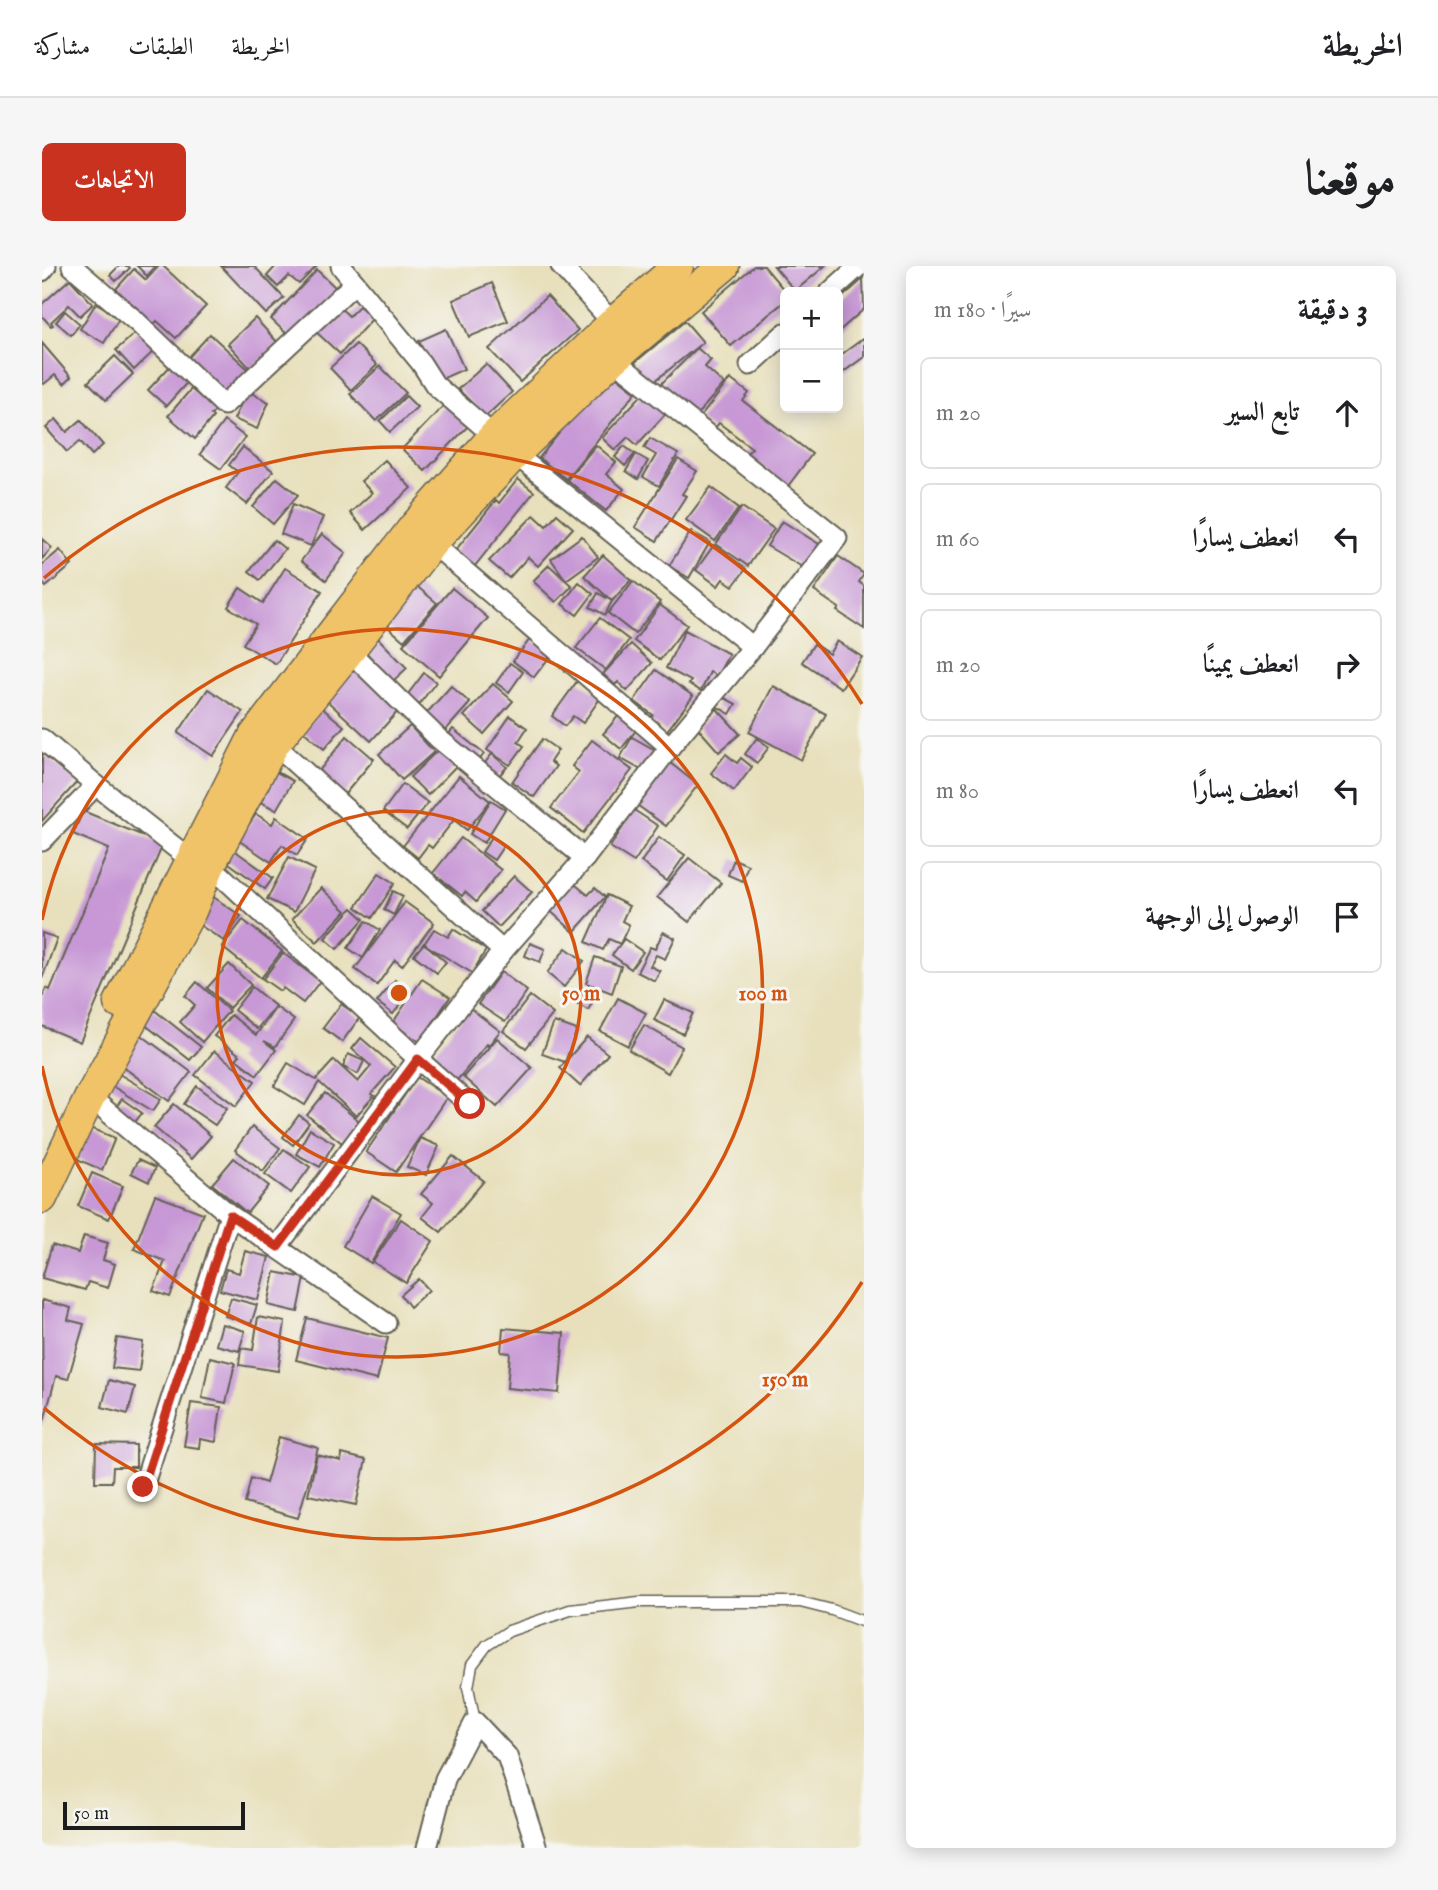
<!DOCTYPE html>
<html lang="ar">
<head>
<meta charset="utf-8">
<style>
	:root { --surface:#fff; --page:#f6f6f6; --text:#202124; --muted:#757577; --line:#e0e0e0; --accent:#c8321e }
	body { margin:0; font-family:"IM FELL English",Amiri,serif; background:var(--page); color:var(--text); direction:rtl }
	.controls { position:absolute; right:21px; top:21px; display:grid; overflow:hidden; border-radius:10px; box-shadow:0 4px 18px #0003 }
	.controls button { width:63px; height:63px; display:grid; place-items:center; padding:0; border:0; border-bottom:2px solid var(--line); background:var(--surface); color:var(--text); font:35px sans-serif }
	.scale { position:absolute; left:21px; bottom:18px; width:182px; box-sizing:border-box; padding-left:7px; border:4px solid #1c1c1c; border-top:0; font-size:19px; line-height:24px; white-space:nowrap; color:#1c1c1c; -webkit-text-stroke:5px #f6f6f2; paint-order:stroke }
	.stop { position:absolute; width:21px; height:21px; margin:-16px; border:5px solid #c8321e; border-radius:50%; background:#fff }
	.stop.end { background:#c8321e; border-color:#fff; box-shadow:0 2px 7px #0008 }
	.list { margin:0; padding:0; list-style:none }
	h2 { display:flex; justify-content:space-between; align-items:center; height:91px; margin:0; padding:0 28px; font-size:30px }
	h2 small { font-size:23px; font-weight:400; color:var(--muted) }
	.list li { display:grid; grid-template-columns:46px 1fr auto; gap:21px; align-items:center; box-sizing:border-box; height:112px; margin:0 14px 14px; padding:0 14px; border:2px solid var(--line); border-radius:10px }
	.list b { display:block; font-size:26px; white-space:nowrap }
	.list em { font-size:23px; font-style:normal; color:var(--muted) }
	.icon { flex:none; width:38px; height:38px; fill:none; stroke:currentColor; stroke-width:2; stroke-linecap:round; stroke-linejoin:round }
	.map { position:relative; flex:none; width:822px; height:1582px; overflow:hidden; direction:ltr; border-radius:10px }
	header { display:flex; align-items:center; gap:42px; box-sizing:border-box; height:98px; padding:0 35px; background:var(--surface); border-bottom:2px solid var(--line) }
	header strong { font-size:33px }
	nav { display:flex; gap:38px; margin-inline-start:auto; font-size:24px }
	.intro { display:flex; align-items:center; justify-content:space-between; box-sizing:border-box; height:168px; padding:0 42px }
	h1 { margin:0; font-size:49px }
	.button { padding:18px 32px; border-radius:10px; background:var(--accent); color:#fff; font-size:24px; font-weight:700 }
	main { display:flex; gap:42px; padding:0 42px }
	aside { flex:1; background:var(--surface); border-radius:10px; box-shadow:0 4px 18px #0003 }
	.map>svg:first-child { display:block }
</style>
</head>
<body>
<header>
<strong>الخريطة</strong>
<nav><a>الخريطة</a><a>الطبقات</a><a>مشاركة</a></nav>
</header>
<div class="intro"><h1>موقعنا</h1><a class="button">الاتجاهات</a></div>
<main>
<aside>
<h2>3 دقيقة<small>سيرًا · 180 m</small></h2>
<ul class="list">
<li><svg class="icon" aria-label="ahead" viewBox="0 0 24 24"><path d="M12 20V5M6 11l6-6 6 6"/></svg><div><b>تابع السير</b></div><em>20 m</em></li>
<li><svg class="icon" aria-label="left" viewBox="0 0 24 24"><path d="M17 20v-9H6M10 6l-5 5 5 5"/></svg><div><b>انعطف يسارًا</b></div><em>60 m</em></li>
<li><svg class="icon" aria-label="right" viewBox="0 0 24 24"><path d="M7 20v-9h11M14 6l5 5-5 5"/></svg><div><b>انعطف يمينًا</b></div><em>20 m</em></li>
<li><svg class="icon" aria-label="left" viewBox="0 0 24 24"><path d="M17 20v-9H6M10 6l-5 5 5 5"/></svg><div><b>انعطف يسارًا</b></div><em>80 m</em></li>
<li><svg class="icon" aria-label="arrive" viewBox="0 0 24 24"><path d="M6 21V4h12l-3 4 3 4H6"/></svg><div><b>الوصول إلى الوجهة</b></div></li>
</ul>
</aside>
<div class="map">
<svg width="822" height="1582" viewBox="0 0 822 1582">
	<rect width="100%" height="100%" fill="#f6f6f2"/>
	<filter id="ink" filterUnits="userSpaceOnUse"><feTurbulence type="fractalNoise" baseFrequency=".0143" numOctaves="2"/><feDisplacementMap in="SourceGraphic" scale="14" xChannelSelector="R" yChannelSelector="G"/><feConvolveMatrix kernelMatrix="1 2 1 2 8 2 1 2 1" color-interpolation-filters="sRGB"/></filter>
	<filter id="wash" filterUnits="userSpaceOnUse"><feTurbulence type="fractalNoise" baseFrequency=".00686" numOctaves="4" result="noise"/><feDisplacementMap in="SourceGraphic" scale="28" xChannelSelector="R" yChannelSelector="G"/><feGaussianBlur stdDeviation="1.57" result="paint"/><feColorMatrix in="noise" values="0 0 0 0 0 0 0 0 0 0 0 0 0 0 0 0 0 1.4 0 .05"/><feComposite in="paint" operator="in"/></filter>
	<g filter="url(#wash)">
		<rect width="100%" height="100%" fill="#e8e0bc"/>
		<g id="blocks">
			<g fill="#c798d5">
				<polygon points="77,0 86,0 88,2 74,15 68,9"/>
				<polygon points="95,0 114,0 105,10"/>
				<polygon points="117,0 121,0 164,40 134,72 115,55 112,58 74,23 92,3 104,14"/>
				<polygon points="179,0 212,0 242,32 224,48"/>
				<polygon points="234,0 275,0 257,18 247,10 236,21 225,10"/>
				<polygon points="712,0 722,0 743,25 743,35 689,80 659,45"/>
				<polygon points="732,0 783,0 753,25"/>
				<polygon points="275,4 295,23 249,72 229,53"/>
				<polygon points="28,13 51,38 38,50 27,39 9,56 11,59 9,60 0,50 0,38"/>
				<polygon points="821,13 822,43 796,66 796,35"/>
				<polygon points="450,17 466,55 427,71 411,34"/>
				<polygon points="505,30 536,64 478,116 447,83"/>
				<polygon points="54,37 78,51 62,77 38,63"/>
				<polygon points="295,39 307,50 317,40 331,52 298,88 272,64"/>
				<polygon points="23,45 38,58 29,69 14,56"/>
				<polygon points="213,52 237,78 209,103 186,78"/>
				<polygon points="643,55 661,76 608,119 591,98"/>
				<polygon points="98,63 115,82 92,104 74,84"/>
				<polygon points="404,63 422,103 395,115 377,75"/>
				<polygon points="168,68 206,103 184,127 146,92"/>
				<polygon points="822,72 822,91 796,110 796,91"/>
				<polygon points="0,77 29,111 22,118 13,109 2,118 0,116"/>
				<polygon points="314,78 335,99 309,124 288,102"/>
				<polygon points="655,82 669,94 663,101 682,118 651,153 616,121"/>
				<polygon points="73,90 91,108 64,134 46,116"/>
				<polygon points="132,96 149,112 124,140 106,124"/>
				<polygon points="444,98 470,126 443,151 416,123"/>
				<polygon points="338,100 364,127 334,155 308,128"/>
				<polygon points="567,105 594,126 524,213 497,192"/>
				<polygon points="688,113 707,127 701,135 770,188 746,220 704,188 710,182 677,157 671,164 657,153"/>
				<polygon points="149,123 174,144 169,149 171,151 153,173 126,150"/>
				<polygon points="604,124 626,145 595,179 586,171 573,184 560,172"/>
				<polygon points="205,125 227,136 215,163 192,153"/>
				<polygon points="364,130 375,141 348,166 338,155"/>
				<polygon points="406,135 429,157 383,205 360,183"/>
				<polygon points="14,153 25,166 39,154 61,179 50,189 38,175 25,186 4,162"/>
				<polygon points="182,155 203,171 179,203 158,188"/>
				<polygon points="608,172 636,188 617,220 601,211 614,189 602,182"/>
				<polygon points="554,179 574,196 564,208 582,223 564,245 525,214"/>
				<polygon points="582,180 593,188 583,200 573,191"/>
				<polygon points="201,181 231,205 205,238 184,222 196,206 187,199"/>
				<polygon points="594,188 606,195 596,213 584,205"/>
				<polygon points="636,193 655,205 640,228 644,230 615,275 593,261"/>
				<polygon points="343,194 369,222 323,264 308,247 330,227 319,215"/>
				<polygon points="235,212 256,229 231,258 211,241"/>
				<polygon points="476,213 492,226 432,301 412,286 454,234 457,237"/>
				<polygon points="669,221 697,242 673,275 644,254"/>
				<polygon points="251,238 281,251 269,280 239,268"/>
				<polygon points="700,241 732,263 706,300 674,278"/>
				<polygon points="515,248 531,262 496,300 486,291 467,312 447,295 492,249 504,260"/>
				<polygon points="740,255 777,278 762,302 725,280"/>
				<polygon points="649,265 668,276 647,312 627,300"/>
				<polygon points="280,268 304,287 284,314 259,295"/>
				<polygon points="540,270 556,291 524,314 509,293"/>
				<polygon points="0,273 10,282 0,293"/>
				<polygon points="232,274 243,283 218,314 207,305"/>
				<polygon points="672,279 704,303 691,320 681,313 676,320 654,304"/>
				<polygon points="18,284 30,299 4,321 0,316 0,299"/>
				<polygon points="561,289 589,314 570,335 542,310"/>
				<polygon points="796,290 822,308 817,316 822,320 822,363 795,345 797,342 772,325"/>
				<polygon points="507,299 530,320 514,336 491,315"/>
				<polygon points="243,302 280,325 234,398 201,378 214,358 186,341 198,322 221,337"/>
				<polygon points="591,315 618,336 593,368 566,347"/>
				<polygon points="537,316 551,328 535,349 520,338"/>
				<polygon points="372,318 395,337 362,375 340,356"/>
				<polygon points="410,322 446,352 397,410 361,379"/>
				<polygon points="556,327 570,335 563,349 548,341"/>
				<polygon points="618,339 645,359 618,394 592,375"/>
				<polygon points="558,352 587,374 564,404 534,382"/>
				<polygon points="643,364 687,388 675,410 668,406 659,425 647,418 649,415 624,402"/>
				<polygon points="332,368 365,402 351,415 319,381"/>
				<polygon points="489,372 510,388 492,411 471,395"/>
				<polygon points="795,375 820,391 799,422 760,396 772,378 787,388"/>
				<polygon points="589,378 610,397 585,425 576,416 573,419 561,408"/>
				<polygon points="468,397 481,406 467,426 454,417"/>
				<polygon points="311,400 358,443 329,475 282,432"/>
				<polygon points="614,404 651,430 624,466 607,454 611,449 592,435"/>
				<polygon points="382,407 394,416 375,441 363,432"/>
				<polygon points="536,414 559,431 541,457 531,450 523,460 510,450"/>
				<polygon points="451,418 471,435 442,468 422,450"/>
				<polygon points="409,420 428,437 403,465 384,448"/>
				<polygon points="731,420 784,448 759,494 707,466"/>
				<polygon points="166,423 201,446 171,490 136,467"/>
				<polygon points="679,430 694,438 688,448 674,440"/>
				<polygon points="280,442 302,460 282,483 261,465"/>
				<polygon points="675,443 698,468 677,486 655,461"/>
				<polygon points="578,448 595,463 579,483 561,468"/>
				<polygon points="468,450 485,462 476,476 482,480 468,499 445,484"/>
				<polygon points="368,460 392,486 360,514 337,488"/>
				<polygon points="411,463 442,488 435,497 403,473"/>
				<polygon points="305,470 332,493 303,528 276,506"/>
				<polygon points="590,471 613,484 601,505 578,492"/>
				<polygon points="715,472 727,481 715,497 703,488"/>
				<polygon points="500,473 516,484 508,496 514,500 492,531 470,516"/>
				<polygon points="550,474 590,504 541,567 509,542 537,506 530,500"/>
				<polygon points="399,481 416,498 386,529 368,511"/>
				<polygon points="0,487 35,516 0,555"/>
				<polygon points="450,488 465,501 453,514 439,502"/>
				<polygon points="684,488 695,497 699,492 710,501 692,525 669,507"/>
				<polygon points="627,496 656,519 624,560 595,539"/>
				<polygon points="231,504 251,515 234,544 215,534"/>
				<polygon points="417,510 448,535 425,564 412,554 390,582 386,579 376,592 361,580"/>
				<polygon points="361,518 386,537 365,563 341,545"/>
				<polygon points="449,534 463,543 442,577 428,568"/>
				<polygon points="592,544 616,560 592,596 568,581"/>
				<polygon points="41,545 121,578 38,776 0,760 0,732 4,722 8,724 67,583 31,568"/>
				<polygon points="214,548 230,558 234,551 266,573 255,589 240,579 229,596 196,574"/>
				<polygon points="450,571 462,579 452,594 440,586"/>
				<polygon points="617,571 643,589 625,615 599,596"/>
				<polygon points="419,572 459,604 434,636 423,626 420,630 391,607"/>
				<polygon points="192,584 231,612 223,623 184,595"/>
				<polygon points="247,591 273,604 252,646 225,633"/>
				<polygon points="647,592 679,617 647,656 615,631"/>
				<polygon points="692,593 706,599 700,615 686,609"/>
				<polygon points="337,607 353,617 330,652 314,641"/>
				<polygon points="472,610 490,626 457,661 440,645"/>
				<polygon points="529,615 546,629 553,622 563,631 532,666 505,642"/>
				<polygon points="279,622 304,645 275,676 250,653"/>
				<polygon points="351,625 361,630 352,649 342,644"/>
				<polygon points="565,629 587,640 580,655 587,659 578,678 567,673 561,684 544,676"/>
				<polygon points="170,630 199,650 182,675 153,656"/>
				<polygon points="363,636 392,657 360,700 353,694 335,719 313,703"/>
				<polygon points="310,642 322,653 295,683 283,672"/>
				<polygon points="201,654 240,685 219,712 180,681"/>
				<polygon points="324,655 338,664 321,692 306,682"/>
				<polygon points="392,663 406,671 411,663 444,684 430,707 382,678"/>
				<polygon points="621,666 633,672 623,693 614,689 608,700 618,705 613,715 595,706 608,681 613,683"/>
				<polygon points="0,667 15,672 0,713"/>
				<polygon points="582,673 601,686 589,703 570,689"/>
				<polygon points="382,677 404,696 395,707 372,689"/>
				<polygon points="488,677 503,683 498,696 483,690"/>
				<polygon points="524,682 542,695 522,721 505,707"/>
				<polygon points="241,687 278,715 261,737 241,722 238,725 221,713"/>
				<polygon points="553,691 579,700 570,727 544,717"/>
				<polygon points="187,698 209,719 187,742 165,722"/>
				<polygon points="459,706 485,725 463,756 436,738"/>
				<polygon points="380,713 408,731 378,776 350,758"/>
				<polygon points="353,714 368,726 351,748 335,736"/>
				<polygon points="155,716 187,745 160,776 138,756 153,739 143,730"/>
				<polygon points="210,721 233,740 215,763 192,744"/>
				<polygon points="538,725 553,732 546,744 532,736"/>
				<polygon points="488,730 511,748 484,782 461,765"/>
				<polygon points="576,732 604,747 586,780 558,765"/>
				<polygon points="622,734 651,747 641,768 612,754"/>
				<polygon points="299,738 318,751 300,776 281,762"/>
				<polygon points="234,741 252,754 233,781 222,775 234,784 215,809 194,793 198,789 172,770 189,749 214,769"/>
				<polygon points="428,742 458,765 446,780 445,778 412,818 384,796"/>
				<polygon points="111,743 159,781 148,794 101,757"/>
				<polygon points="512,756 535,764 523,796 545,771 566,788 538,820 518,802 523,796 500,788"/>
				<polygon points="602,759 640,781 626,807 587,784"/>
				<polygon points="98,768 149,806 127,835 76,797"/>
				<polygon points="319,772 353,801 329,828 332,830 314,850 277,816 263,839 232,820 246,797 274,814 292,794 316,816 329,800 310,783"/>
				<polygon points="455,772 490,802 455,841 421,811"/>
				<polygon points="172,785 213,815 194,840 153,809"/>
				<polygon points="306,788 322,795 316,808 301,801"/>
				<polygon points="72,805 119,833 111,845 65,817"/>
				<polygon points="375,811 405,831 354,906 324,886"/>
				<polygon points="155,820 185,842 173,859 142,838"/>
				<polygon points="283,827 317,855 300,877 265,849"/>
				<polygon points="80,833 100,847 89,861 70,847"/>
				<polygon points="132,838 169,870 149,893 112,861"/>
				<polygon points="257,849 267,857 251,879 241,871"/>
				<polygon points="210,861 238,882 221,905 193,884"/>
				<polygon points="49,862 73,872 60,904 35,893"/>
				<polygon points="268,863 292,877 278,901 254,888"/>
				<polygon points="378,872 397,880 384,909 365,901"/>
				<polygon points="242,883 268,901 249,927 223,908"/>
				<polygon points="411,890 442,915 399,966 380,951 391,937 379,928"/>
				<polygon points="192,892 227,920 205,947 170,918"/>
				<polygon points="96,894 113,902 107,916 89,907"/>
				<polygon points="50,907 81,920 67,953 36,940"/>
				<polygon points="113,929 161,947 128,1031 111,1025 123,995 92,983"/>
				<polygon points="330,930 359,947 329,997 301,980"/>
				<polygon points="359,953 391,975 364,1017 331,996"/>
				<polygon points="42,970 66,977 61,994 73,998 66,1022 46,1016 43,1024 0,1012 10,979 36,987"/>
				<polygon points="203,985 227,991 216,1034 178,1024 184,1003 197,1007"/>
				<polygon points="233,1006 263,1012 256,1046 226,1039"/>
				<polygon points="377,1013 387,1024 368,1041 359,1029"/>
				<polygon points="189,1032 215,1039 209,1058 183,1050"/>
				<polygon points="0,1034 29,1042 26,1054 42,1058 26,1113 14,1110 1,1159"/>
				<polygon points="216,1051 243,1056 236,1105 197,1099 199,1082 211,1084"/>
				<polygon points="265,1052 346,1072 335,1114 254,1094"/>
				<polygon points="180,1058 203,1065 197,1085 174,1079"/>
				<polygon points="461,1062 522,1067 517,1127 465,1122 468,1087 459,1086"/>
				<polygon points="75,1072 101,1076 97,1105 70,1102"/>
				<polygon points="168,1091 193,1097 184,1137 160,1132"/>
				<polygon points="67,1114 93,1121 86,1148 60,1141"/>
				<polygon points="149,1137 179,1141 174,1176 158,1173 157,1182 142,1180"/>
				<polygon points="237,1171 276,1182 256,1252 203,1237 209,1212 224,1217"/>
				<polygon points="54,1178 94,1179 94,1201 71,1201 70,1216 53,1216"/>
				<polygon points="300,1188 324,1194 314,1239 266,1229 275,1189 299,1195"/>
			</g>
		</g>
	</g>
	<g filter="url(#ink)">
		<use href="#blocks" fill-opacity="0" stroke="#636154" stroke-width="2"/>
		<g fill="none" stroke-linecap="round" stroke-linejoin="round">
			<defs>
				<polyline id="lane" points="433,1456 426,1421 430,1399 445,1379 467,1365 528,1344 597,1336 758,1336 790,1344 822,1356"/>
				<g id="street">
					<polyline points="30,0 95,56 182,139 313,17 379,97 393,119 452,170"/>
					<polyline points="299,0 313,17"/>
					<polyline points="519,0 571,57"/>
					<polyline points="0,5 4,0"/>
					<polyline points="788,26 817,0"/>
					<polyline points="708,99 743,67"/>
					<polyline points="473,188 711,381"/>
					<polyline points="390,277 628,481"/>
					<polyline points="307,385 397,473 543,592"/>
					<polyline points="0,473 54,519 149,594"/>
					<polyline points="232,478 461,685 543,592 628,481 711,381 795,272 571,93"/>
					<polyline points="0,575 54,519"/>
					<polyline points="168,599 376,793 427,838"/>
					<polyline points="48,831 188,949 344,1057"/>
					<polyline points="235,981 376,793 461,685"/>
					<polyline points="101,1221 188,949"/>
					<polyline points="385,1582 403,1513 433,1456 465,1490 495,1582"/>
				</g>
				<g id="primary">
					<polyline points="77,737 212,470 288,370 371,262 452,170 571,57 636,0"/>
					<polyline points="0,932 48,831 149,645 168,599 232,478 307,385 390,277 473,188 571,93 682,0"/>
				</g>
			</defs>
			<use href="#lane" stroke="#636154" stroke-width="13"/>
			<use href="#street" stroke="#636154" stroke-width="23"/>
			<use href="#primary" stroke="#636154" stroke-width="33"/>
			<use href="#lane" stroke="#fff" stroke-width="10"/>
			<use href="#street" stroke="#fff" stroke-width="19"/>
			<use href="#primary" stroke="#f1c369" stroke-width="30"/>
		</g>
	</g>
	<g fill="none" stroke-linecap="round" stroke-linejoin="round" filter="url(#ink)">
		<polyline stroke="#c8321e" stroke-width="9" points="101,1221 188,949 236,981 376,793 428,838"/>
	</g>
	<g fill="none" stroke="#d4530e" stroke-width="3.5">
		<circle cx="357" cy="727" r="182"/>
		<path d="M0 654A364 364 0 1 1 0 800"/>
		<path d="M820 1016A546 546 0 0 1 2 1142M2 312A546 546 0 0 1 820 438"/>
	</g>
	<circle cx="357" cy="727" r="10" fill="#d4530e" stroke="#f6f6f2" stroke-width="3.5"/>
	<g font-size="21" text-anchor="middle" font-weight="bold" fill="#d4530e" stroke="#f6f6f2" stroke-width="6" stroke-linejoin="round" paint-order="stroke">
		<text x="539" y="734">50 m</text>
		<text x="721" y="734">100 m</text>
		<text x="743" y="1120">150 m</text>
	</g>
</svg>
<div class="controls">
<button>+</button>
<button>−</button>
</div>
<div class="scale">50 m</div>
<div class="stop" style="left:428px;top:838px"></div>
<div class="stop end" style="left:101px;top:1221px"></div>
</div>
</main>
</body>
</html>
